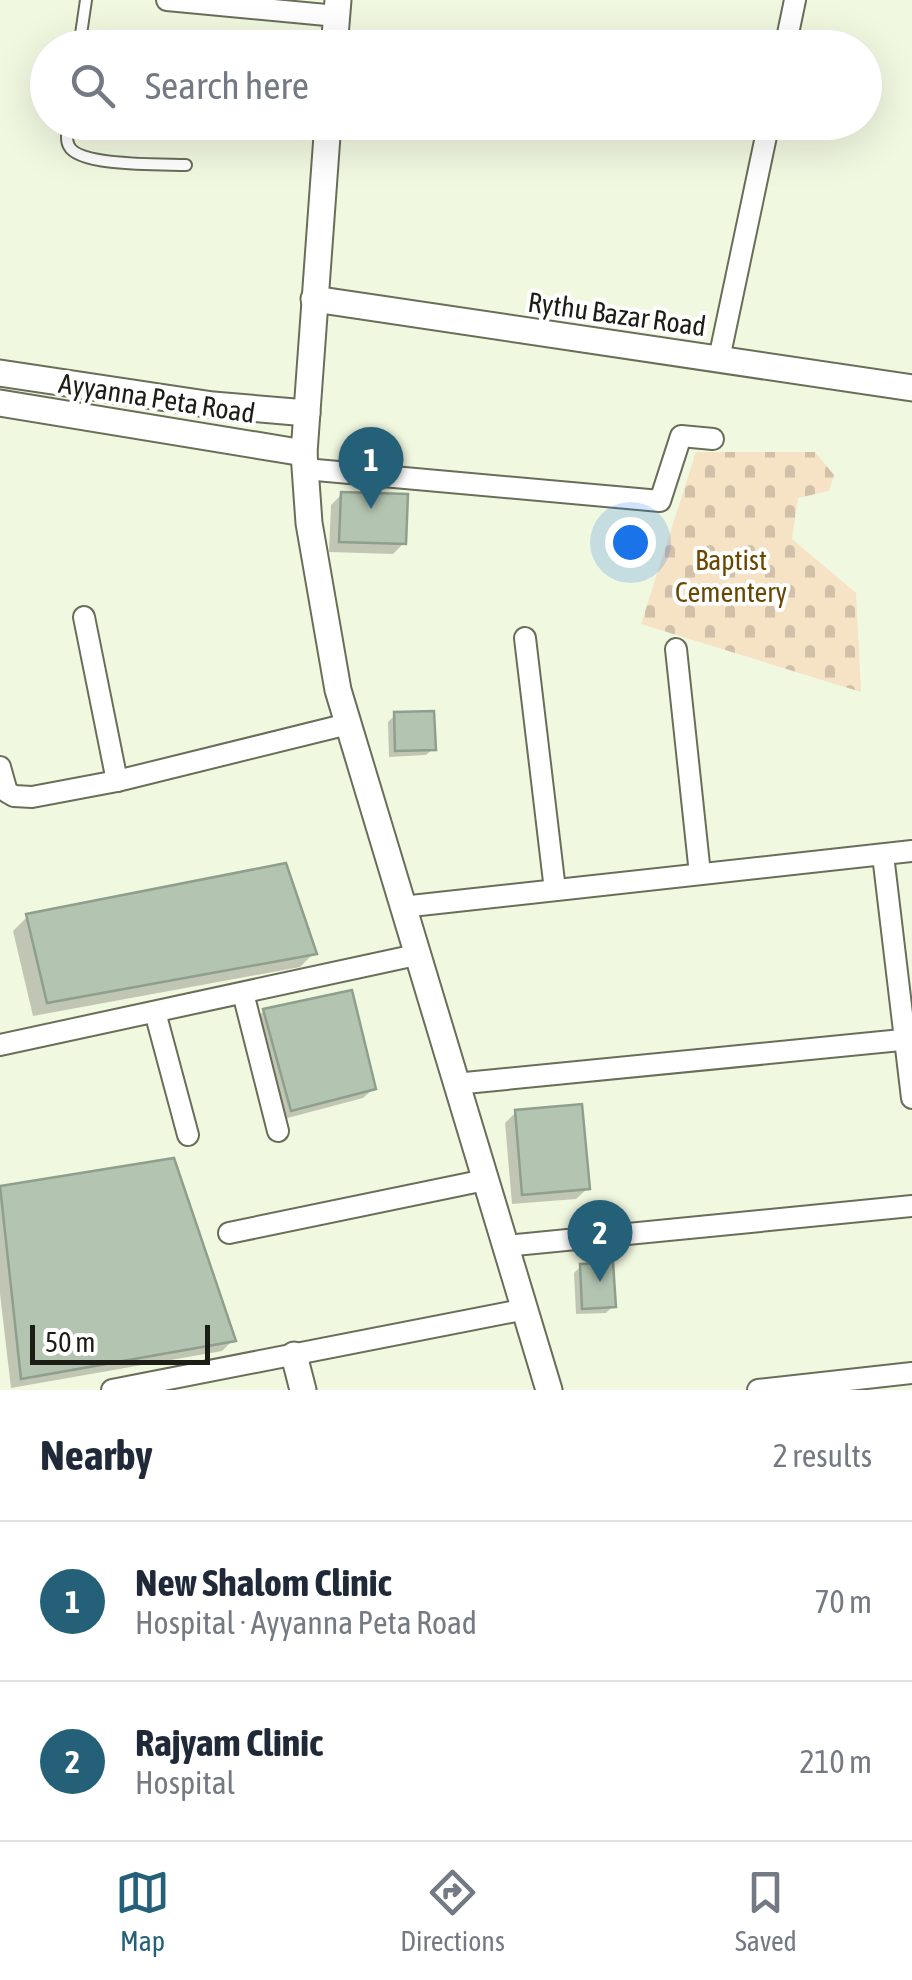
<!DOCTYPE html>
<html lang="en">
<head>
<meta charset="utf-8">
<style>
	:root { --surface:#fff; --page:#f2f2f3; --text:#1f2937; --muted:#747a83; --line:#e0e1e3; --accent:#246178 }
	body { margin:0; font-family:"Asap Condensed",sans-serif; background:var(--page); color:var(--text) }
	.scale { position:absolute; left:30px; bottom:25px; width:180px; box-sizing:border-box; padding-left:10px; border:5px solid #1c1e15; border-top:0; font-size:28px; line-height:35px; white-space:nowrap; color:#1c1e15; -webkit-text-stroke:8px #fff; paint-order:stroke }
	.you { position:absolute; left:630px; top:542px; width:35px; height:35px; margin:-25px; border:8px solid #fff; border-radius:50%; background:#1a73e8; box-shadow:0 0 0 15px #1a73e833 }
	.badge { display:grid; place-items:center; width:65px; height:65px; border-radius:50%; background:var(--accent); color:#fff; font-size:32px; font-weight:700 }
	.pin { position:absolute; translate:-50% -82px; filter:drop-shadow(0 2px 5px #0008) }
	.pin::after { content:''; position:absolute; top:52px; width:35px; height:30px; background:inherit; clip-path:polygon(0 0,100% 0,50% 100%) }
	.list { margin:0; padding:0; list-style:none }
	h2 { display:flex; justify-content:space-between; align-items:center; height:130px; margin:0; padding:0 40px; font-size:42px }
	h2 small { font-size:32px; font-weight:400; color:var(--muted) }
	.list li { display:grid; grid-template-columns:65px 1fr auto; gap:30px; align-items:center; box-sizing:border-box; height:160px; padding:0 40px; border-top:2px solid var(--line) }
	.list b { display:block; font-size:38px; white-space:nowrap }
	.list p { margin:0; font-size:32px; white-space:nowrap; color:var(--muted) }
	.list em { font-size:32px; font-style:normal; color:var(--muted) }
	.icon { flex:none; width:55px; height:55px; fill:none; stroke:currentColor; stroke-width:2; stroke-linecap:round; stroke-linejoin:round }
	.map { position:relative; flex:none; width:912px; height:1390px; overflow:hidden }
	.search { position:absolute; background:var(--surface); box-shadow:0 10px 40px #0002; left:30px; right:30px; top:30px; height:110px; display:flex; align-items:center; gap:25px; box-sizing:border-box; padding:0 35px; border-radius:55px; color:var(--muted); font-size:38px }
	.sheet { height:450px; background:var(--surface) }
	nav { display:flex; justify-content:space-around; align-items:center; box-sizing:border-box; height:140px; border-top:2px solid var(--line); background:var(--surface); font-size:28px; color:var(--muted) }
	nav a { display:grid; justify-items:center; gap:5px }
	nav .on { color:var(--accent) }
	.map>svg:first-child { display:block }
</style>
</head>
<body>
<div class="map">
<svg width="912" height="1390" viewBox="0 0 912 1390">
	<defs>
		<pattern id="cemetery-stones" width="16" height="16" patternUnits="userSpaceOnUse" patternTransform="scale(2.5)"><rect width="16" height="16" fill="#f6e2c5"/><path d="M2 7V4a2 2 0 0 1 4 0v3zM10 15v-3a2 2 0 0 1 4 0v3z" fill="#d2c1a8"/></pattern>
	</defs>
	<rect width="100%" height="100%" fill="#f1f8e0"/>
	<polygon fill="url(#cemetery-stones)" points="696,452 815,452 834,475 829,491 798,498 792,539 856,593 861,692 641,624"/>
	<g fill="#0003">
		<polygon points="342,494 404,543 393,554 329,552 331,505"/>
		<polygon points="395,715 433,749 426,755 389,757 388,722"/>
		<polygon points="27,917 314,953 300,967 33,1016 13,931"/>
		<polygon points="264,1011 374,1088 363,1098 280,1120 254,1021"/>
		<polygon points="516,1112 587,1189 576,1199 512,1204 505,1123"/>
		<polygon points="172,1160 233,1340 222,1351 11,1388 0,1294 0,1188"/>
		<polygon points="581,1266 613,1306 606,1313 576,1314 574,1273"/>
	</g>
	<g fill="#b3c4b1" stroke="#8f9f8d" stroke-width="2.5">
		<polygon points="341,492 408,494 406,544 339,542"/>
		<polygon points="434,711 436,750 395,751 394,712"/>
		<polygon points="286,863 317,954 47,1003 26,914"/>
		<polygon points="352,990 376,1089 291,1111 263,1009"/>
		<polygon points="582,1104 590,1189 522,1195 515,1110"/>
		<polygon points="174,1158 236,1341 21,1379 0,1186"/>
		<polygon points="613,1262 616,1307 582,1309 580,1264"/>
	</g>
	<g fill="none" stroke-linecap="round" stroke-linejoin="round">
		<defs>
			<g id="service">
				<polyline points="79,48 86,0"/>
				<path d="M 69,122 C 68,130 65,139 69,146 C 79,167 164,164 186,165"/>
			</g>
			<g id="minor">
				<polyline points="167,0 337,16"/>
				<polyline points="785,48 795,0"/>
				<polyline points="719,359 769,122"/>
				<polyline points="305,469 660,501 681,436 713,439"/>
				<polyline points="84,617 117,781"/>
				<polyline points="525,638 555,890"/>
				<polyline points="676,649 700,874"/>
				<polyline points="0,767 7,792 14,796 32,797 117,781 348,724"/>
				<polyline points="883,855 912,1098"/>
				<polyline points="402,907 912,851"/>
				<polyline points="243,993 278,1131"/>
				<polyline points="155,1012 188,1135"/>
				<polyline points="0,1045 416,955"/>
				<polyline points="455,1084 912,1039"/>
				<polyline points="229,1233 485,1180"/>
				<polyline points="506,1246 912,1206"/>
				<polyline points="112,1390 526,1309"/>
				<polyline points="758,1390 912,1373"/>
			</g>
			<g id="tertiary">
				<polyline points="334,48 338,0"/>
				<polyline points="328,122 304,453 309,523 338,690 549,1390"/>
				<polyline points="314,299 912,388"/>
				<polyline points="0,373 213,405 307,413"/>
				<polyline points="0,403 304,453"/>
				<polyline points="294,1355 303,1390"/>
			</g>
		</defs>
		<use href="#service" stroke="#686e59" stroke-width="14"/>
		<use href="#minor" stroke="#686e59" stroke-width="24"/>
		<use href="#tertiary" stroke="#686e59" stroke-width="29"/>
		<use href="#service" stroke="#fff" stroke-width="10"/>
		<use href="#minor" stroke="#fff" stroke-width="20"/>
		<use href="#tertiary" stroke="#fff" stroke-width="25"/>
	</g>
	<g text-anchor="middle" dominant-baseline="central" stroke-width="8" stroke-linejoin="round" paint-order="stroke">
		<g font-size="28" fill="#1c1e15" stroke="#fff">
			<text transform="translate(617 314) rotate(8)">Rythu Bazar Road</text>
			<text transform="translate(157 398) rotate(9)">Ayyanna Peta Road</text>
		</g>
		<g font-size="28" fill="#694700" stroke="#fff">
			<text x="731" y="560">Baptist<tspan x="731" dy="32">Cementery</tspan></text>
		</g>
	</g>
</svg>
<div class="scale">50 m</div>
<div class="you"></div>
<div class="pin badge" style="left:371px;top:509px">1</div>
<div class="pin badge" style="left:600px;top:1282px">2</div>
<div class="search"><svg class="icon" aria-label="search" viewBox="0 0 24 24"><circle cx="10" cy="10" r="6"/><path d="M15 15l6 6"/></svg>Search here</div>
</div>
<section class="sheet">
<h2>Nearby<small>2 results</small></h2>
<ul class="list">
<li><span class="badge">1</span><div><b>New Shalom Clinic</b><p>Hospital · Ayyanna Peta Road</p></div><em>70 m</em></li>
<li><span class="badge">2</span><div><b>Rajyam Clinic</b><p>Hospital</p></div><em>210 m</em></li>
</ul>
</section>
<nav>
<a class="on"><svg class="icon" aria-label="map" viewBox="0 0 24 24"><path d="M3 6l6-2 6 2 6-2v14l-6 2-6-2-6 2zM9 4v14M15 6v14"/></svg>Map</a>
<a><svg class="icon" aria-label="directions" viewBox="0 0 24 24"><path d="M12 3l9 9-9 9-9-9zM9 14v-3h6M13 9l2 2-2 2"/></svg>Directions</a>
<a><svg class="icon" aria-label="saved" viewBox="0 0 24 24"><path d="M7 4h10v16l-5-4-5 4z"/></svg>Saved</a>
</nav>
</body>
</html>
